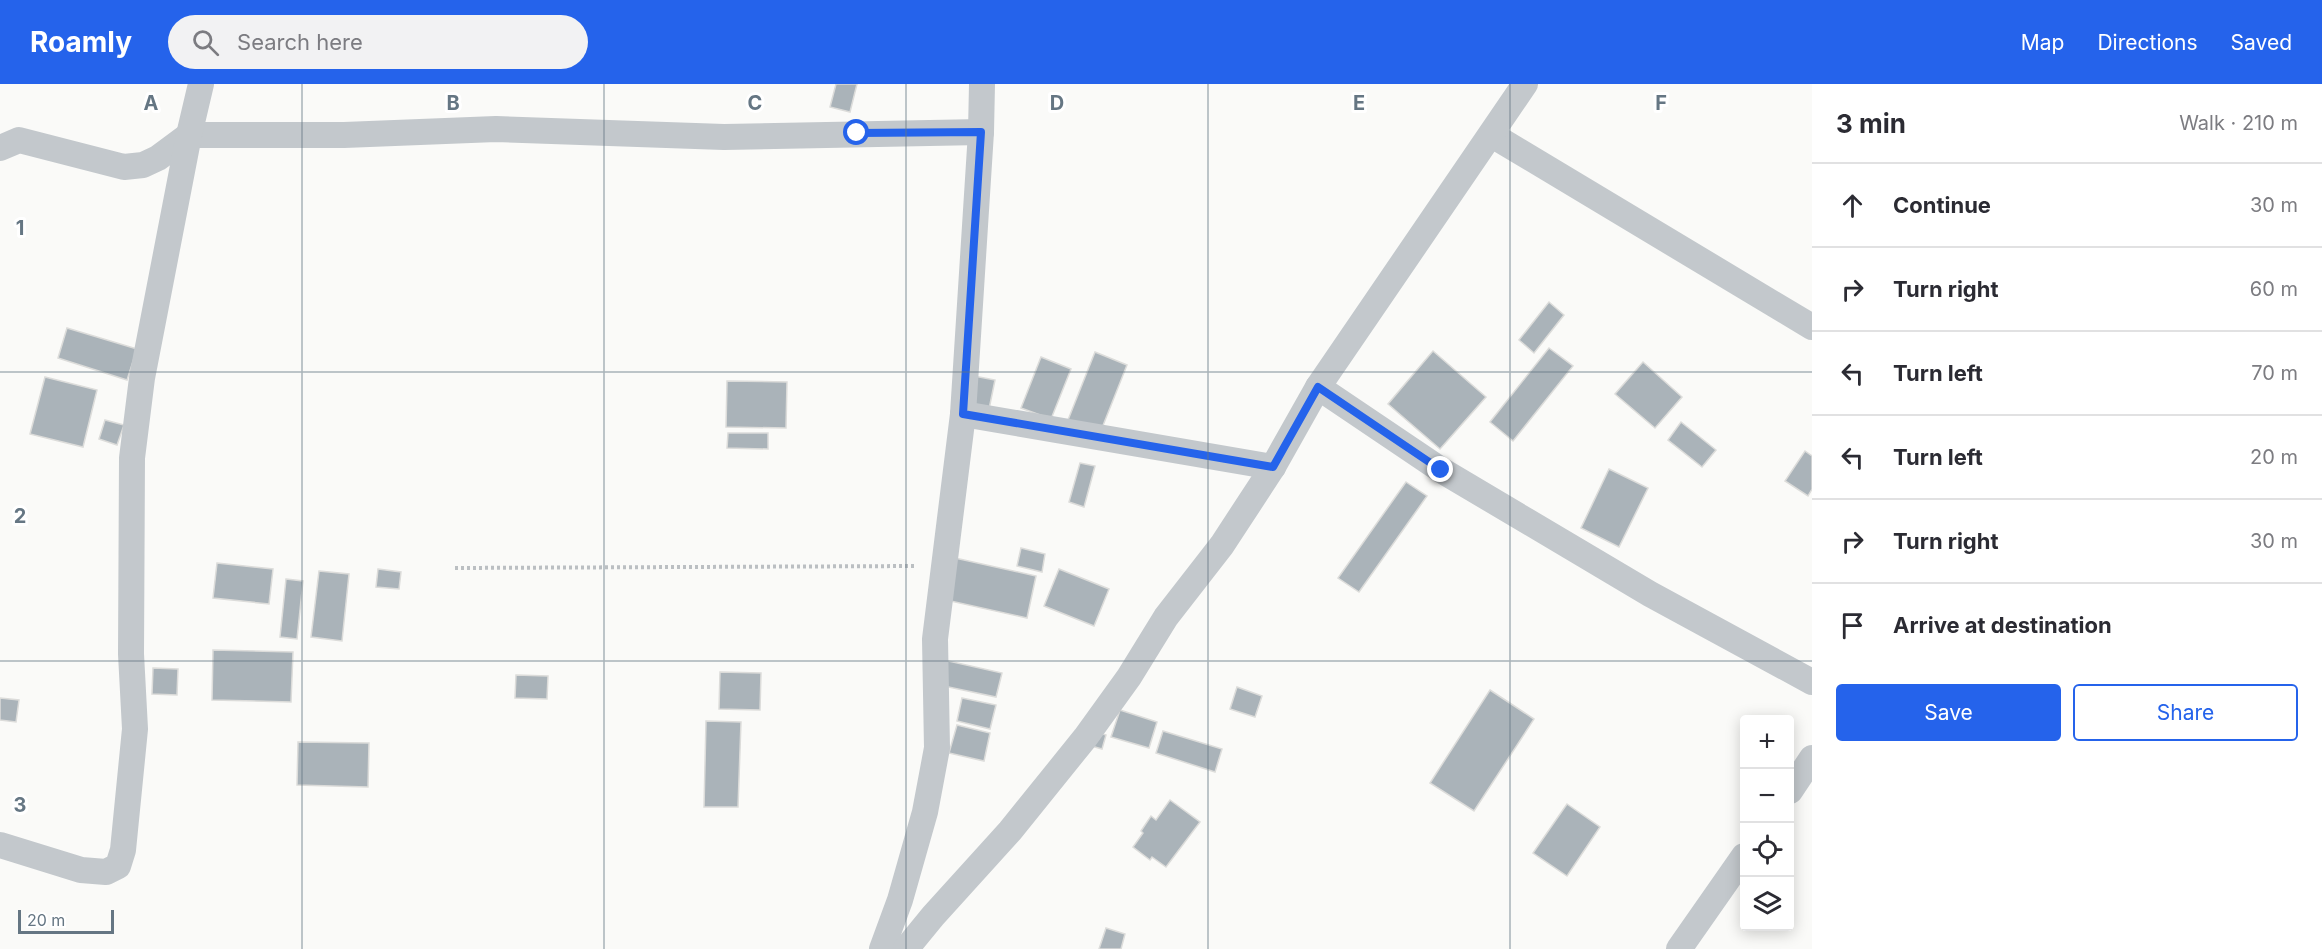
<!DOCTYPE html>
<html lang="en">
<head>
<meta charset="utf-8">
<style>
	:root { --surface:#fff; --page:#f2f2f3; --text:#2b2b33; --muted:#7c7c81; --line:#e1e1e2; --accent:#2563eb }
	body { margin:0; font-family:Inter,sans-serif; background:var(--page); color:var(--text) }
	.controls { position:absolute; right:18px; bottom:18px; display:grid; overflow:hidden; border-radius:6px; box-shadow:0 3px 15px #0003 }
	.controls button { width:54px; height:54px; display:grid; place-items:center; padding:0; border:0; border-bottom:2px solid var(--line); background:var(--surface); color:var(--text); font:30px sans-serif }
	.scale { position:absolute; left:18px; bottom:15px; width:96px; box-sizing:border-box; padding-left:6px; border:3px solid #657683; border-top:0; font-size:16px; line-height:21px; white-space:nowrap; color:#657683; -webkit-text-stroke:4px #fff; paint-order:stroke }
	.stop { position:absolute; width:18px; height:18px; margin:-14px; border:4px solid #2563eb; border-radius:50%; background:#fff }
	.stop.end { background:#2563eb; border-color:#fff; box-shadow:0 2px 6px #0008 }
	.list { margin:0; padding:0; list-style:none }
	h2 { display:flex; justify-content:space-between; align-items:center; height:78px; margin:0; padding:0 24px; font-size:26px }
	h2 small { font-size:20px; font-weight:400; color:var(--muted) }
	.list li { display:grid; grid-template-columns:39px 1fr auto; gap:18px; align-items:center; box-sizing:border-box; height:84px; padding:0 24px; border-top:2px solid var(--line) }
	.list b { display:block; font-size:22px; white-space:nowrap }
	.list em { font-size:20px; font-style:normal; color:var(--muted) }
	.actions { display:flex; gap:12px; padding:18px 24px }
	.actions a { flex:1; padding:14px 0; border:2px solid var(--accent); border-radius:6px; text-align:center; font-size:21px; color:var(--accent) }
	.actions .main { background:var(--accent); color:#fff }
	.icon { flex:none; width:33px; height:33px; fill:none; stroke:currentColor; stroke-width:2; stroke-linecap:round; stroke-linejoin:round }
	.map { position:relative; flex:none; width:1812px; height:865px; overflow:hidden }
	header { display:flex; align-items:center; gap:36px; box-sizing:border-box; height:84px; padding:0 30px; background:var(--accent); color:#fff }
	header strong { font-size:28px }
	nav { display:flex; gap:33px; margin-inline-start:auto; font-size:21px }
	.search { width:420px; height:54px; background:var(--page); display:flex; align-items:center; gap:15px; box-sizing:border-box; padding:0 21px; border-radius:33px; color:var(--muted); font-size:22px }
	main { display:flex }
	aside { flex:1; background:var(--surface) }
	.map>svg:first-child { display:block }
</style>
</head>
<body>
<header>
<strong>Roamly</strong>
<div class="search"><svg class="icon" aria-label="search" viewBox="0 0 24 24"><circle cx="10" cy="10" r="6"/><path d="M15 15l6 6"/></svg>Search here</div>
<nav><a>Map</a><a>Directions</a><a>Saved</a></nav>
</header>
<main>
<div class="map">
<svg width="1812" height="865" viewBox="0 0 1812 865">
	<rect width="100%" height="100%" fill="#fafaf8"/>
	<g fill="#aab3b9" stroke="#dcdcda" stroke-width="1.5">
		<polygon points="836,0 857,0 850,28 830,23"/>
		<polygon points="1549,218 1564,231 1534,269 1519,256"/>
		<polygon points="67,244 137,265 127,296 58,274"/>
		<polygon points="1549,264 1573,282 1513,357 1490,338"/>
		<polygon points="1433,267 1486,313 1440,365 1388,320"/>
		<polygon points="1095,268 1127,281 1100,349 1068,336"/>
		<polygon points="1041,273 1071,285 1051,335 1021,324"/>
		<polygon points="1643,278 1682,313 1655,344 1615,310"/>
		<polygon points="974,292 995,296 988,330 968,326"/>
		<polygon points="45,293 97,306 83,363 30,350"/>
		<polygon points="727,297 787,298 786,344 726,343"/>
		<polygon points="105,336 124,341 117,361 99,355"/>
		<polygon points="1681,338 1716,366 1702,383 1668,356"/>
		<polygon points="728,349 768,349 768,365 727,364"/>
		<polygon points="1805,367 1812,372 1812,405 1808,412 1785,397"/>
		<polygon points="1080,379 1095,382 1084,423 1069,418"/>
		<polygon points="1609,385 1648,404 1619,463 1581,444"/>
		<polygon points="1406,398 1427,412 1359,508 1338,494"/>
		<polygon points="1021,464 1045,470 1042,488 1017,482"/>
		<polygon points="955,474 1036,492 1027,534 946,516"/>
		<polygon points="217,479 273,485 269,520 213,514"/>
		<polygon points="378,485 401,488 399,505 376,503"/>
		<polygon points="1059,485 1109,505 1094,542 1044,522"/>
		<polygon points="319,487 349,490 342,557 311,553"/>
		<polygon points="286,495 303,497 297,555 280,553"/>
		<polygon points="213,566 293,568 291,618 212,616"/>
		<polygon points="944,576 1002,589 996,613 939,601"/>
		<polygon points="153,584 178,585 177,611 152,610"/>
		<polygon points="720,588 761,589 760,626 719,625"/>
		<polygon points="516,591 548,592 547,615 515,614"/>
		<polygon points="1237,603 1262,612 1255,633 1230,625"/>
		<polygon points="1490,606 1534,635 1474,727 1430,699"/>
		<polygon points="0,614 19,616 16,638 0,636"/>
		<polygon points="962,614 996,621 990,645 957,637"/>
		<polygon points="1120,626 1157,638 1149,664 1111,653"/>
		<polygon points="706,637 741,638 738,723 704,723"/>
		<polygon points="957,641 990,649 984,677 949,669"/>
		<polygon points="1092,647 1106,651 1102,665 1088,661"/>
		<polygon points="1163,647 1222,665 1215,688 1156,669"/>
		<polygon points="298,658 369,659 368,703 297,701"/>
		<polygon points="1170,716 1200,738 1166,783 1152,773 1150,776 1133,763 1143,749 1141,747 1151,732 1156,736"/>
		<polygon points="1567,720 1600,743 1567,792 1533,769"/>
		<polygon points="1106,844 1125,850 1121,865 1099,865"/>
	</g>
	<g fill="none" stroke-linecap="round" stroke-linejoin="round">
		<polyline stroke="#bbbfc2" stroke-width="4" stroke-dasharray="3 3" stroke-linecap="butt" points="455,484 917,482"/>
		<g stroke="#c3c8cc" stroke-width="26">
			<polyline points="1492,51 1812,243"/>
			<polyline points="0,64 19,56 124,83 143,81 158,74 189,51 344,51 496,45 724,53 981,48"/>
			<polyline points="1318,303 1441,386 1650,510 1812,598"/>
			<polyline points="963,330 1273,383"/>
			<polyline points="1790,707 1812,674"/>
			<polyline points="0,761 81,786 106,788 118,782 123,766 135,645 131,570 132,374 142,294 189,51 201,0"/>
			<polyline points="882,865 900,816 925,728 937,664 935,555 963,330 981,48 982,0"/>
			<polyline points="906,865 933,832 1010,747 1085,654 1129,593 1166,533 1222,461 1273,383 1318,303 1525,0"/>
			<polyline points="1679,865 1744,772"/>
		</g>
	</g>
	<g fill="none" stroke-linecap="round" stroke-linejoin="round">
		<polyline stroke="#2563eb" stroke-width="8" points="857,49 981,48 963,330 1273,383 1318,303 1441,386"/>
	</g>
	<path fill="none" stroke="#657683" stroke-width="1.5" stroke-opacity="0.55" d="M 302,0 L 302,865M 604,0 L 604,865M 906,0 L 906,865M 1208,0 L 1208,865M 1510,0 L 1510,865M 0,288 L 1812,288M 0,577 L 1812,577"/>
	<g font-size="20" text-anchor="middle" font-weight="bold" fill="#657683" stroke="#fff" stroke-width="6" stroke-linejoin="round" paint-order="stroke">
		<text x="151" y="26">A</text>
		<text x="453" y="26">B</text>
		<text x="755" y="26">C</text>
		<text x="1057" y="26">D</text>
		<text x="1359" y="26">E</text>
		<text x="1661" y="26">F</text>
		<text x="20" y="151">1</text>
		<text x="20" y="439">2</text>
		<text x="20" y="728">3</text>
	</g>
</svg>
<div class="controls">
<button>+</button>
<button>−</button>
<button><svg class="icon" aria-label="locate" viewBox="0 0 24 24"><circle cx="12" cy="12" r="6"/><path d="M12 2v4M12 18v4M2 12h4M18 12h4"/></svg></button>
<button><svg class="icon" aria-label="layers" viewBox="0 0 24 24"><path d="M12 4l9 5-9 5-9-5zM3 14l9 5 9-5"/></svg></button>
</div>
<div class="scale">20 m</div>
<div class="stop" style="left:857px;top:49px"></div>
<div class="stop end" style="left:1441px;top:386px"></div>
</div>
<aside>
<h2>3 min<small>Walk · 210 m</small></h2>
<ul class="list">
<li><svg class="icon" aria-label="ahead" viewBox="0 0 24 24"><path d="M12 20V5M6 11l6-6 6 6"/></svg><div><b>Continue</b></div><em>30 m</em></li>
<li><svg class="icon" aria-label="right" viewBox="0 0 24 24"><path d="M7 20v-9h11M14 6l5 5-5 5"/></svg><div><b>Turn right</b></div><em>60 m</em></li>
<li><svg class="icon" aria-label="left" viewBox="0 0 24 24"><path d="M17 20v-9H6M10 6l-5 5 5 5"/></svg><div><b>Turn left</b></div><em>70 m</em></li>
<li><svg class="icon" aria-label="left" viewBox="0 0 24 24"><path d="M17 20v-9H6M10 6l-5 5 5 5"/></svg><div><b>Turn left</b></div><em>20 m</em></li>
<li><svg class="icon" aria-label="right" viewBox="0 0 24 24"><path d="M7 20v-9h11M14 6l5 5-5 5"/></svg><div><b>Turn right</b></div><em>30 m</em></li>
<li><svg class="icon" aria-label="arrive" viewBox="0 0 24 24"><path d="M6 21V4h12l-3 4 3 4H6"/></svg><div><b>Arrive at destination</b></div></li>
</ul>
<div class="actions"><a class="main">Save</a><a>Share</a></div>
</aside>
</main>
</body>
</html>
